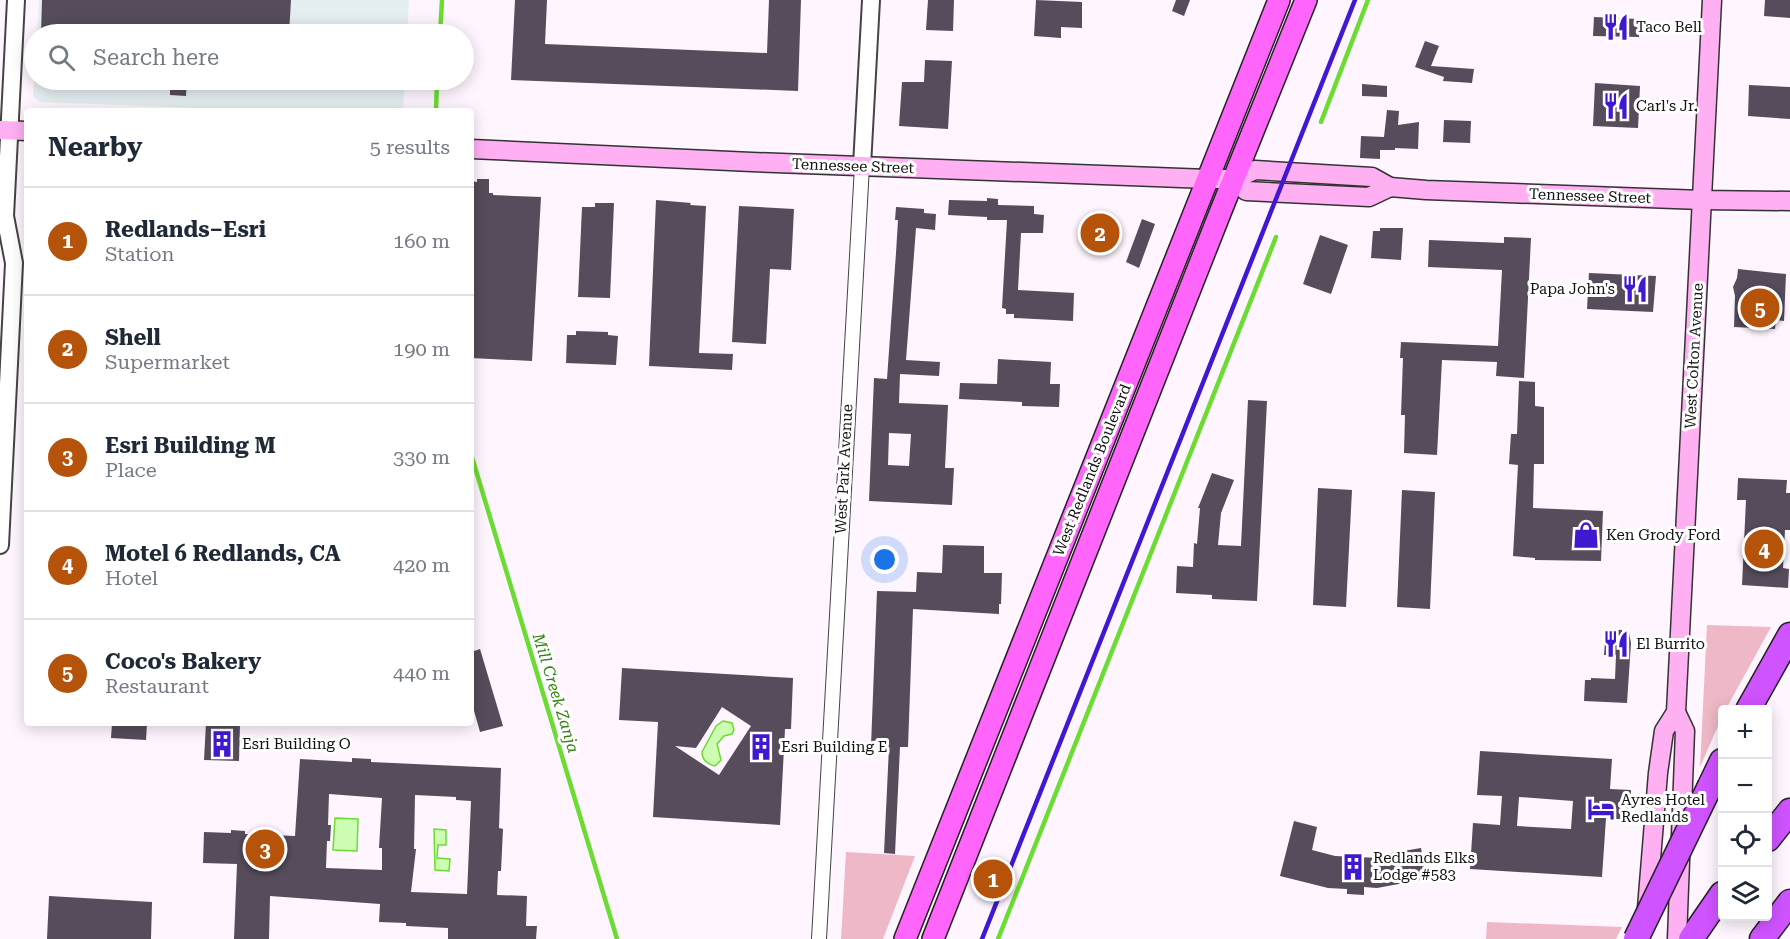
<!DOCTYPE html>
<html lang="en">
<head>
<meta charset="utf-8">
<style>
	:root { --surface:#fff; --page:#f2f2f3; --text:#1f2937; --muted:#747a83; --line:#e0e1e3; --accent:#b45309 }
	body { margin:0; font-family:"Roboto Serif",serif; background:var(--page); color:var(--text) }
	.controls { position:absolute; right:18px; bottom:18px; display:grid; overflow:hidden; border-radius:6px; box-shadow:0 3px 15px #0003 }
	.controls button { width:54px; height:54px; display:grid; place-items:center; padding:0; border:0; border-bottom:2px solid var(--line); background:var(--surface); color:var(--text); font:30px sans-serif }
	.you { position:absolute; left:885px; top:560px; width:21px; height:21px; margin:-15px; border:4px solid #fff; border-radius:50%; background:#1a73e8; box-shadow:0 0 0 9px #1a73e833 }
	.badge { display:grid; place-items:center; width:39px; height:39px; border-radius:50%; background:var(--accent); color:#fff; font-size:20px; font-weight:700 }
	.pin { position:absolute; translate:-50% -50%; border:3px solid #fff; box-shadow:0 2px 6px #0006 }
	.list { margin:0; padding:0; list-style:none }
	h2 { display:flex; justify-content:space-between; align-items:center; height:78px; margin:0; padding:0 24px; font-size:26px }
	h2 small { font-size:20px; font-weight:400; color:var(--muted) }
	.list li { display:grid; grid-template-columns:39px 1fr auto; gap:18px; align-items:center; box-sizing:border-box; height:108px; padding:0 24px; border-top:2px solid var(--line) }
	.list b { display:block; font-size:22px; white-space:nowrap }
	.list p { margin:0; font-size:20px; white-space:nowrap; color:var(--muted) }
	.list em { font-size:20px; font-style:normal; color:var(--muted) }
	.icon { flex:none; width:33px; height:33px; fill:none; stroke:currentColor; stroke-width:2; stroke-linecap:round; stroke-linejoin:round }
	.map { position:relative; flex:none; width:1790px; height:939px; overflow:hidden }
	.search { position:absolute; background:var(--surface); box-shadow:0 3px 15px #0003; left:24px; top:24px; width:450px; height:66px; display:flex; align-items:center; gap:15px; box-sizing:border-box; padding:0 21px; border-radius:33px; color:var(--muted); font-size:22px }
	.panel { position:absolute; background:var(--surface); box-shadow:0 3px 15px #0003; left:24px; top:108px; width:450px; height:618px; border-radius:6px }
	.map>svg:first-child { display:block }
</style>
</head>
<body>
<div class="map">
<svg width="1790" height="939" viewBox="0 0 1790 939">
	<rect width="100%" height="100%" fill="#fff5fe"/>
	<g fill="#e5eef0">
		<polygon points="39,0 409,0 407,34 37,34"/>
		<polygon points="34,78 34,80 405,80 403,111 276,111 40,102 33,97"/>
	</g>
	<g fill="#efb8c6">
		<polygon points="1707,625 1771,627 1726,709 1722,710 1722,717 1700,767"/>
		<polygon points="846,852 915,856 883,939 841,939"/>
		<polygon points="1487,922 1622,927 1616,939 1486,939"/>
	</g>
	<g fill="#cdfdb3" stroke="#6bdc32" stroke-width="1.5">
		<path d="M 723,721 L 732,723 L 734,730 L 732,734 L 724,736 L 717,744 L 721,760 L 715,766 C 707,764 702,760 702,752 L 716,726 Z"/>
		<polygon points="335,818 358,819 357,851 333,850"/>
		<polygon points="434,829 446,830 446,845 438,845 437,858 450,859 449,871 435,870"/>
	</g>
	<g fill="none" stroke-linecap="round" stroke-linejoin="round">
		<g stroke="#6bdc32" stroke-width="4.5">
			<polyline points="440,34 442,0"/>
			<polyline points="436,111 437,80"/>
			<polyline points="1321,122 1368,0"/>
			<polyline points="471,454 617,939"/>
			<polyline points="998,939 1276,237"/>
		</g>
	</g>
	<g fill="#564c5b" fill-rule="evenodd">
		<polygon points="42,0 291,0 289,34 41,34"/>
		<polygon points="515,0 547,0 545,44 767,53 769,0 801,0 798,91 511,80"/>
		<polygon points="928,0 954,0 953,31 926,30"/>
		<polygon points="1036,0 1082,2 1082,28 1061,27 1061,38 1034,36"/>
		<polygon points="1176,0 1190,0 1184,16 1172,11"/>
		<polygon points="1765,0 1790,0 1790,18 1764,16"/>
		<polygon points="1594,17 1639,19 1639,37 1593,36"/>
		<polygon points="1425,41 1439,46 1431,66 1474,69 1472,83 1443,81 1444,77 1415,67"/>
		<polygon points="925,60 952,61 948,129 899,126 902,82 924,82"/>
		<polygon points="170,80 187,80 186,96 170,95"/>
		<polygon points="1595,83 1640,86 1638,128 1593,126"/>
		<polygon points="1362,84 1387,86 1387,97 1362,96"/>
		<polygon points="1749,85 1790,87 1790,119 1748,116"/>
		<polygon points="1387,110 1399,111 1398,125 1419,122 1418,149 1395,148 1395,150 1380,150 1380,159 1360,158 1361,136 1384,137"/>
		<polygon points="1444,120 1471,121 1470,143 1443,142"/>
		<polygon points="477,179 489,179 489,193 493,193 493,195 541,197 532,361 471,358 471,181 477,182"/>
		<polygon points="987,198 998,199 998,205 1034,206 1034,214 1044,215 1043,233 1021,233 1018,290 1074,293 1073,321 1014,318 1014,314 1006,314 1006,309 1002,308 1007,220 987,220 987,217 948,215 949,200 987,201"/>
		<polygon points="656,200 691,203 690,205 706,206 699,353 733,354 732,370 649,366"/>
		<polygon points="595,203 614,203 610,298 578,297 582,207 595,207"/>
		<polygon points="739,206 794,209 791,270 770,269 766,344 732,342"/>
		<path d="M 896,207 L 924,209 L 924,213 L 936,214 L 935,230 L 916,228 L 906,360 L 940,362 L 939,376 L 900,374 L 899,403 L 948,405 L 945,468 L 954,468 L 952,505 L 869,501 L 874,378 L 887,379 L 896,253 L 898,220 L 895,220 ZM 889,433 L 911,434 L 909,466 L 888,465 Z"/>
		<polygon points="1100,216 1114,222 1112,226 1114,227 1104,252 1088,245 1090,241 1087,240 1088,221 1096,224"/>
		<polygon points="1142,219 1155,224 1139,268 1126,262"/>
		<polygon points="1380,228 1403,228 1401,260 1371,258 1373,231 1380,231"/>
		<polygon points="1320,235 1348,245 1331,294 1303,284"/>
		<polygon points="1504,237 1531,238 1524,378 1496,376 1497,362 1442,360 1437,455 1404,453 1405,415 1401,415 1403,358 1400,358 1401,342 1498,346 1502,270 1428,267 1429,240 1504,243"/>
		<polygon points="1738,269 1786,274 1784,321 1776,320 1775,329 1734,327 1735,296 1733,287 1737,278"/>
		<polygon points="1589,273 1656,276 1653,312 1587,309"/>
		<polygon points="576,331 608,332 608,335 618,336 616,365 566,363 567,335 576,335"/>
		<polygon points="998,359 1051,362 1050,384 1060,384 1059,407 1022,406 1022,402 959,399 960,383 997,384"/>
		<polygon points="1519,381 1535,382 1535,406 1544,407 1544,464 1534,464 1533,508 1603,511 1601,561 1535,560 1535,558 1513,556 1518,465 1509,464 1511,434 1517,434"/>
		<polygon points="1248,400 1267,401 1257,601 1212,599 1212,595 1176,593 1177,566 1193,567 1194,543 1197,544 1200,508 1198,508 1212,473 1234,480 1221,513 1218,545 1241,546"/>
		<polygon points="1738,478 1787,480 1786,493 1790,493 1790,530 1785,530 1783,568 1789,569 1788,588 1742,585 1746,500 1737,500"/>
		<polygon points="1318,488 1352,490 1346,607 1313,605"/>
		<polygon points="1402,490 1435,492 1430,609 1397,607"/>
		<polygon points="943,545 984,546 984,573 1002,573 1001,604 999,604 999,614 913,609 908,747 900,747 895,854 884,853 889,747 871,746 877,591 916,592 917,572 942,573"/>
		<polygon points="1606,629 1622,630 1622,632 1629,633 1631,643 1627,703 1584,701 1585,680 1591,680 1591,678 1615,679 1616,655 1604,655"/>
		<polygon points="480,649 503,726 480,732 471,700 471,652"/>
		<path d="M 622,668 L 793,678 L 791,729 L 785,729 L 780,825 L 653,817 L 658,722 L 619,720 ZM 722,707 L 751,726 L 719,775 L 675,746 L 696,748 Z"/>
		<polygon points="112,723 147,723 146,740 111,738"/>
		<polygon points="206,723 240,723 239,761 204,760"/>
		<path d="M 1480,751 L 1612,759 L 1610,789 L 1631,790 L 1629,820 L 1606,818 L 1602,877 L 1470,869 L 1473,823 L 1500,825 L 1502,796 L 1477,795 ZM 1519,797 L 1573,801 L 1571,829 L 1517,826 Z"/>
		<path d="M 352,758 L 371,759 L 371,762 L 501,768 L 499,828 L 503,829 L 501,871 L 498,871 L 497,895 L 527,896 L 526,926 L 537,926 L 536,939 L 448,939 L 448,928 L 406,926 L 406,923 L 379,922 L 380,904 L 270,896 L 269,939 L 234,939 L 237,864 L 203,863 L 204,832 L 231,833 L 231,830 L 245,831 L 245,834 L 295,836 L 300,759 L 352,762 ZM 329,794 L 382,798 L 379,848 L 382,848 L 382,870 L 326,868 L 327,841 L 330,841 L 331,825 L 328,825 ZM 415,795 L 456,797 L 456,800 L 471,801 L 467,894 L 411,892 L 416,849 L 414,849 Z"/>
		<polygon points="1294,821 1317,827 1312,850 1335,856 1379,858 1379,855 1421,848 1426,879 1377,888 1364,887 1364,895 1347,894 1347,889 1328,888 1280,876"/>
		<polygon points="49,896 152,902 151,939 47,939"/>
	</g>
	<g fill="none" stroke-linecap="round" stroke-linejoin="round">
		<defs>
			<polyline id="minor" points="819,939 862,166"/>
			<g id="tertiary">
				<polyline points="862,166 871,0"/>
				<polyline points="2,226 5,216 16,0"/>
				<polyline points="0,545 14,263 5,216"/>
			</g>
			<g id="secondary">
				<polyline points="0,130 27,131"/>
				<polyline points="471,149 752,162 1208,179 1235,179 1255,170 1372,177 1390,187 1426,190 1702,200 1790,201"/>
				<polyline points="1235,179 1246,191 1369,197 1390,187"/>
				<polyline points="1676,712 1685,731 1677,939"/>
				<polyline points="1647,908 1658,773 1664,731 1676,712 1712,0"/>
			</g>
			<g id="primary">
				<polyline points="905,939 1279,0"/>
				<polyline points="933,939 1222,208 1306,0"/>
			</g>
			<g id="motorway">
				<polyline points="1748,710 1790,635"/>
				<polyline points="1710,786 1722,761"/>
				<polyline points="1768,839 1790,811"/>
				<polyline points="1691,939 1722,894"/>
				<polyline points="1762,939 1790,902"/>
			</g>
		</defs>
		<use href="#minor" stroke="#444" stroke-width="16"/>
		<use href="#tertiary" stroke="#444" stroke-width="20"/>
		<use href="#secondary" stroke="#333" stroke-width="21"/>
		<use href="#primary" stroke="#222" stroke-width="24"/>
		<use href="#motorway" stroke="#222" stroke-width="27"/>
		<use href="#minor" stroke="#fff" stroke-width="14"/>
		<use href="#tertiary" stroke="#fff" stroke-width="16"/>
		<use href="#secondary" stroke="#ffb0f3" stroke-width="18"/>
		<use href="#primary" stroke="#ff65fb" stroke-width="21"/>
		<use href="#motorway" stroke="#cf53ff" stroke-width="24"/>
		<polyline stroke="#4018d2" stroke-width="4.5" points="982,939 1355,0"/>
		<defs>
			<polyline id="motorway-bridge" points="1636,939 1710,786"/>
		</defs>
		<use href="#motorway-bridge" stroke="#222" stroke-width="27" stroke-linecap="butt"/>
		<use href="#motorway-bridge" stroke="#cf53ff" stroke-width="24"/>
	</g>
	<defs>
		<symbol id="restaurant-bare" viewBox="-9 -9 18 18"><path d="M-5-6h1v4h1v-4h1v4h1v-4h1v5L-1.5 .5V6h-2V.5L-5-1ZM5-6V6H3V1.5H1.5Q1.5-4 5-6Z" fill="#4018d2" stroke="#fff" stroke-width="2.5" paint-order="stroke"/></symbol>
		<symbol id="shop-bare" viewBox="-9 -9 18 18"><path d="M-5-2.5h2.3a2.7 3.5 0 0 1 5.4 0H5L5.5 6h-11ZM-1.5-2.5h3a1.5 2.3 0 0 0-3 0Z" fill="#4018d2" stroke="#fff" stroke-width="2.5" paint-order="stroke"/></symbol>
		<symbol id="building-bare" viewBox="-9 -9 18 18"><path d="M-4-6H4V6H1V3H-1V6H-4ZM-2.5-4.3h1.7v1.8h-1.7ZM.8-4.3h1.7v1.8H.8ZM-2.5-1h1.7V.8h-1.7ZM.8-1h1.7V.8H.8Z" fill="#4018d2" stroke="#fff" stroke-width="2.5" paint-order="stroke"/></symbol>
		<symbol id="hotel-bare" viewBox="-9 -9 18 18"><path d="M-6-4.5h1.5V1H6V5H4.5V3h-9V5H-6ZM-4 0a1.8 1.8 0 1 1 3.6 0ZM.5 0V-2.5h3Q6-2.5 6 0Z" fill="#4018d2" stroke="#fff" stroke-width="2.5" paint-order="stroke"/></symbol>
	</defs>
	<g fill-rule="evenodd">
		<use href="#restaurant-bare" x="1597" y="8" width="38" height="38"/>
		<use href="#restaurant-bare" x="1597" y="87" width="38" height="38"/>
		<use href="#restaurant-bare" x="1616" y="270" width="38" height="38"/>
		<use href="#shop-bare" x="1567" y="516" width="38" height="38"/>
		<use href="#restaurant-bare" x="1597" y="625" width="38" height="38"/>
		<use href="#building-bare" x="203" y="725" width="38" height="38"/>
		<use href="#building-bare" x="742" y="728" width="38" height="38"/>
		<use href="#hotel-bare" x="1582" y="790" width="38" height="38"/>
		<use href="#building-bare" x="1334" y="848" width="38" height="38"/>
	</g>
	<g text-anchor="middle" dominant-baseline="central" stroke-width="6" stroke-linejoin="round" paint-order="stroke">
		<g font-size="15" fill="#111" stroke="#fff" text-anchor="start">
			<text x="1636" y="27">Taco Bell</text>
			<text x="1636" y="106">Carl's Jr.</text>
			<text x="1615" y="289" text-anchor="end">Papa John's</text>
			<text x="1606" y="535">Ken Grody Ford</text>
			<text x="1636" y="644">El Burrito</text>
			<text x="242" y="744">Esri Building O</text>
			<text x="781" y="747">Esri Building E</text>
			<text x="1621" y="800">Ayres Hotel<tspan x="1621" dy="17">Redlands</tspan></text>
			<text x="1373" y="858">Redlands Elks<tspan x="1373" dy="17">Lodge #583</tspan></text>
		</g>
		<g font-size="15" fill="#111" stroke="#fff">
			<text transform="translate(853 166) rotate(2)">Tennessee Street</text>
			<text transform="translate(1590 196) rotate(2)">Tennessee Street</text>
			<text transform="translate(1694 356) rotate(-87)">West Colton Avenue</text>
			<text transform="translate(844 469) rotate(-87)">West Park Avenue</text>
			<text transform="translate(1092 470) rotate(-68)">West Redlands Boulevard</text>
		</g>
		<g font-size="16" font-style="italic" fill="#2f820c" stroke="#fff">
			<text transform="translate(556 693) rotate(73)">Mill Creek Zanja</text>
		</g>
	</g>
</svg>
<div class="controls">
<button>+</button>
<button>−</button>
<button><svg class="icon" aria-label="locate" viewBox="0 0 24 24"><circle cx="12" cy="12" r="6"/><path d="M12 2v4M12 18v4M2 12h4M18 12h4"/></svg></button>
<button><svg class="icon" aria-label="layers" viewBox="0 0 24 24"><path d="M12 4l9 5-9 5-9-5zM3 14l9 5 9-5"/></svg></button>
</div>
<div class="you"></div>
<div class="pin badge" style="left:993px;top:879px">1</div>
<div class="pin badge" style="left:1100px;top:233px">2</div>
<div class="pin badge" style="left:265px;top:849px">3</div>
<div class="pin badge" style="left:1764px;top:549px">4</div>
<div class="pin badge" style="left:1760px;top:308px">5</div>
<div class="search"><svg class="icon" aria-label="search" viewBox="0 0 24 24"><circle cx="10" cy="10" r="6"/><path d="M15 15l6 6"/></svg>Search here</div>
<section class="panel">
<h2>Nearby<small>5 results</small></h2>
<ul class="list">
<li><span class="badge">1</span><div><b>Redlands–Esri</b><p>Station</p></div><em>160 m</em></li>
<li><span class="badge">2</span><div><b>Shell</b><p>Supermarket</p></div><em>190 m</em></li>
<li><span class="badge">3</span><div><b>Esri Building M</b><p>Place</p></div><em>330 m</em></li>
<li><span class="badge">4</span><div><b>Motel 6 Redlands, CA</b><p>Hotel</p></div><em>420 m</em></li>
<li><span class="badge">5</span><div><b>Coco's Bakery</b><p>Restaurant</p></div><em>440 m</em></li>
</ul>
</section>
</div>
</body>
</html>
